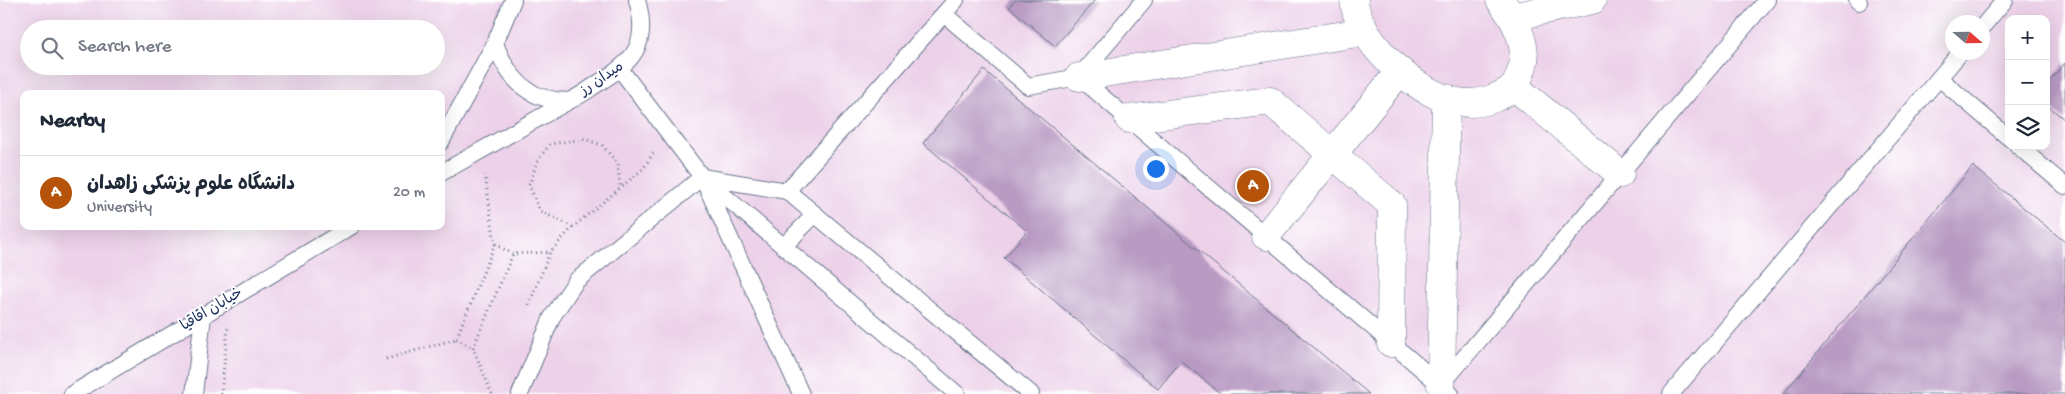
<!DOCTYPE html>
<html lang="en">
<head>
<meta charset="utf-8">
<style>
	:root { --surface:#fff; --page:#f6f6f7; --text:#1f2937; --muted:#747a83; --line:#e0e1e3; --accent:#b45309 }
	body { margin:0; font-family:"Gochi Hand","Playpen Sans Arabic",sans-serif; background:var(--page); color:var(--text) }
	.controls { position:absolute; right:15px; top:15px; display:grid; overflow:hidden; border-radius:10px; box-shadow:0 5px 20px #0002 }
	.controls button { width:45px; height:45px; display:grid; place-items:center; padding:0; border:0; border-bottom:1px solid var(--line); background:var(--surface); color:var(--text); font:25px sans-serif }
	.compass { position:absolute; left:1945px; top:15px; width:45px; height:45px; border-radius:50%; background:var(--surface); box-shadow:0 5px 20px #0002; rotate:110deg }
	.you { position:absolute; left:1155px; top:168px; width:18px; height:18px; margin:-12px; border:4px solid #fff; border-radius:50%; background:#1a73e8; box-shadow:0 0 0 8px #1a73e833 }
	.badge { display:grid; place-items:center; width:32px; height:32px; border-radius:50%; background:var(--accent); color:#fff; font-size:16px; font-weight:700 }
	.pin { position:absolute; translate:-50% -50%; border:2px solid #fff; box-shadow:0 1px 5px #0006 }
	.list { margin:0; padding:0; list-style:none }
	h2 { display:flex; justify-content:space-between; align-items:center; height:65px; margin:0; padding:0 20px; font-size:21px }
	h2 small { font-size:16px; font-weight:400; color:var(--muted) }
	.list li { display:grid; grid-template-columns:32px 1fr auto; gap:15px; align-items:center; box-sizing:border-box; height:75px; padding:0 20px; border-top:1px solid var(--line) }
	.list b { display:block; font-size:19px; white-space:nowrap }
	.list p { margin:0; font-size:16px; white-space:nowrap; color:var(--muted) }
	.list em { font-size:16px; font-style:normal; color:var(--muted) }
	.icon { flex:none; width:28px; height:28px; fill:none; stroke:currentColor; stroke-width:2; stroke-linecap:round; stroke-linejoin:round }
	.map { position:relative; flex:none; width:2065px; height:394px; overflow:hidden }
	.search { position:absolute; background:var(--surface); box-shadow:0 5px 20px #0002; left:20px; top:20px; width:425px; height:55px; display:flex; align-items:center; gap:12px; box-sizing:border-box; padding:0 18px; border-radius:28px; color:var(--muted); font-size:19px }
	.panel { position:absolute; background:var(--surface); box-shadow:0 5px 20px #0002; left:20px; top:90px; width:425px; height:140px; border-radius:10px }
	.map>svg:first-child { display:block }
</style>
</head>
<body>
<div class="map">
<svg width="2065" height="394" viewBox="0 0 2065 394">
	<rect width="100%" height="100%" fill="#fff"/>
	<filter id="ink" filterUnits="userSpaceOnUse"><feTurbulence type="fractalNoise" baseFrequency=".02" numOctaves="2"/><feDisplacementMap in="SourceGraphic" scale="10" xChannelSelector="R" yChannelSelector="G"/><feConvolveMatrix kernelMatrix="1 2 1 2 8 2 1 2 1" color-interpolation-filters="sRGB"/></filter>
	<filter id="wash" filterUnits="userSpaceOnUse"><feTurbulence type="fractalNoise" baseFrequency=".0096" numOctaves="4" result="noise"/><feDisplacementMap in="SourceGraphic" scale="20" xChannelSelector="R" yChannelSelector="G"/><feGaussianBlur stdDeviation="1.12" result="paint"/><feColorMatrix in="noise" values="0 0 0 0 0 0 0 0 0 0 0 0 0 0 0 0 0 1.4 0 .05"/><feComposite in="paint" operator="in"/></filter>
	<g filter="url(#wash)">
		<rect width="100%" height="100%" fill="#f4f1e0"/>
		<path fill="#ecd1e9" fill-rule="evenodd" d="M 0,0 L 2065,0 L 2065,394 L 0,394 ZM 2009,19 L 2046,19 L 2046,146 L 2009,146 ZM 1952,22 L 1982,22 L 1982,52 L 1952,52 ZM 29,29 L 436,29 L 436,66 L 29,66 ZM 24,94 L 441,94 L 441,226 L 24,226 Z"/>
		<g id="blocks">
			<g fill="#b89ac3">
				<polygon points="1015,0 1095,0 1055,46 1009,7"/>
				<polygon points="2065,63 2065,120 2046,104 2046,85"/>
				<polygon points="984,70 1369,394 1221,394 1181,361 1158,389 1004,258 1027,231 923,143"/>
				<polygon points="1973,166 2065,242 2065,394 1783,394"/>
			</g>
		</g>
	</g>
	<g filter="url(#ink)">
		<use href="#blocks" fill-opacity="0" stroke="#67738c" stroke-width="1"/>
		<g fill="none" stroke-linecap="round" stroke-linejoin="round">
			<defs>
				<g id="lane">
					<polyline points="1857,0 1859,2"/>
					<polyline points="944,14 1028,86 1079,77 1144,0"/>
					<polyline points="1982,27 2005,0"/>
					<path d="M 495,43 C 505,71 523,97 556,100 C 560,100 566,102 571,100 C 580,96 589,89 597,84 C 633,62 650,45 637,0"/>
					<polyline points="620,69 702,177 957,394"/>
					<polyline points="1079,77 1451,394"/>
					<polyline points="1939,78 2009,138"/>
					<polyline points="441,142 495,43 513,0"/>
					<polyline points="2018,146 2065,186"/>
					<polyline points="441,173 569,101"/>
					<polyline points="704,181 801,394"/>
					<polyline points="787,191 956,0"/>
					<polyline points="784,246 815,214"/>
					<polyline points="1441,385 1767,0"/>
					<polyline points="72,394 352,226"/>
					<polyline points="194,394 203,316"/>
					<polyline points="520,394 552,317 576,281 702,177 787,191 1031,394"/>
					<polyline points="1671,394 1961,52"/>
				</g>
				<g id="street">
					<path d="M 1354,0 C 1357,44 1426,104 1469,103 C 1488,103 1500,96 1515,87 C 1518,79 1523,69 1524,61 C 1525,37 1514,18 1500,0"/>
					<polyline points="1512,17 1592,0"/>
					<polyline points="1079,77 1364,32"/>
					<polyline points="1515,87 1620,174"/>
					<polyline points="1129,119 1270,101 1392,205 1391,343"/>
					<polyline points="1266,236 1400,71"/>
					<polyline points="1441,385 1446,98"/>
				</g>
			</defs>
			<use href="#lane" stroke="#67738c" stroke-width="18"/>
			<use href="#street" stroke="#67738c" stroke-width="29"/>
			<g stroke="#67738c" stroke-width="3" stroke-dasharray="1 4" stroke-linecap="butt">
				<polyline points="573,227 540,211 529,185 538,160 550,144 584,139 602,145 618,164 620,186"/>
				<polyline points="495,244 513,254"/>
				<polyline points="529,305 550,252 573,227 643,169 653,153"/>
				<polyline points="456,339 473,348"/>
				<polyline points="386,359 456,339 495,244 485,175"/>
				<polyline points="221,394 228,327"/>
				<polyline points="492,394 473,348 513,254 550,252"/>
			</g>
			<use href="#lane" stroke="#fff" stroke-width="16"/>
			<use href="#street" stroke="#fff" stroke-width="28"/>
		</g>
	</g>
	<g text-anchor="middle" dominant-baseline="central" stroke-width="4" stroke-linejoin="round" paint-order="stroke">
		<g font-size="15" fill="#1b2f5e" stroke="#fff">
			<text transform="translate(602 79) rotate(-34)">میدان رز</text>
			<text transform="translate(212 310) rotate(-31)">خیابان اقاقیا</text>
		</g>
	</g>
</svg>
<div class="controls">
<button>+</button>
<button>−</button>
<button><svg class="icon" aria-label="layers" viewBox="0 0 24 24"><path d="M12 4l9 5-9 5-9-5zM3 14l9 5 9-5"/></svg></button>
</div>
<svg class="compass" viewBox="-18 -18 36 36"><path d="M0-13l5 13h-10z" fill="#e53935"/><path d="M0 13l5-13h-10z" fill="#747a83"/></svg>
<div class="you"></div>
<div class="pin badge" style="left:1253px;top:186px">A</div>
<div class="search"><svg class="icon" aria-label="search" viewBox="0 0 24 24"><circle cx="10" cy="10" r="6"/><path d="M15 15l6 6"/></svg>Search here</div>
<section class="panel">
<h2>Nearby<small></small></h2>
<ul class="list">
<li><span class="badge">A</span><div><b>دانشگاه علوم پزشکی زاهدان</b><p>University</p></div><em>20 m</em></li>
</ul>
</section>
</div>
</body>
</html>
